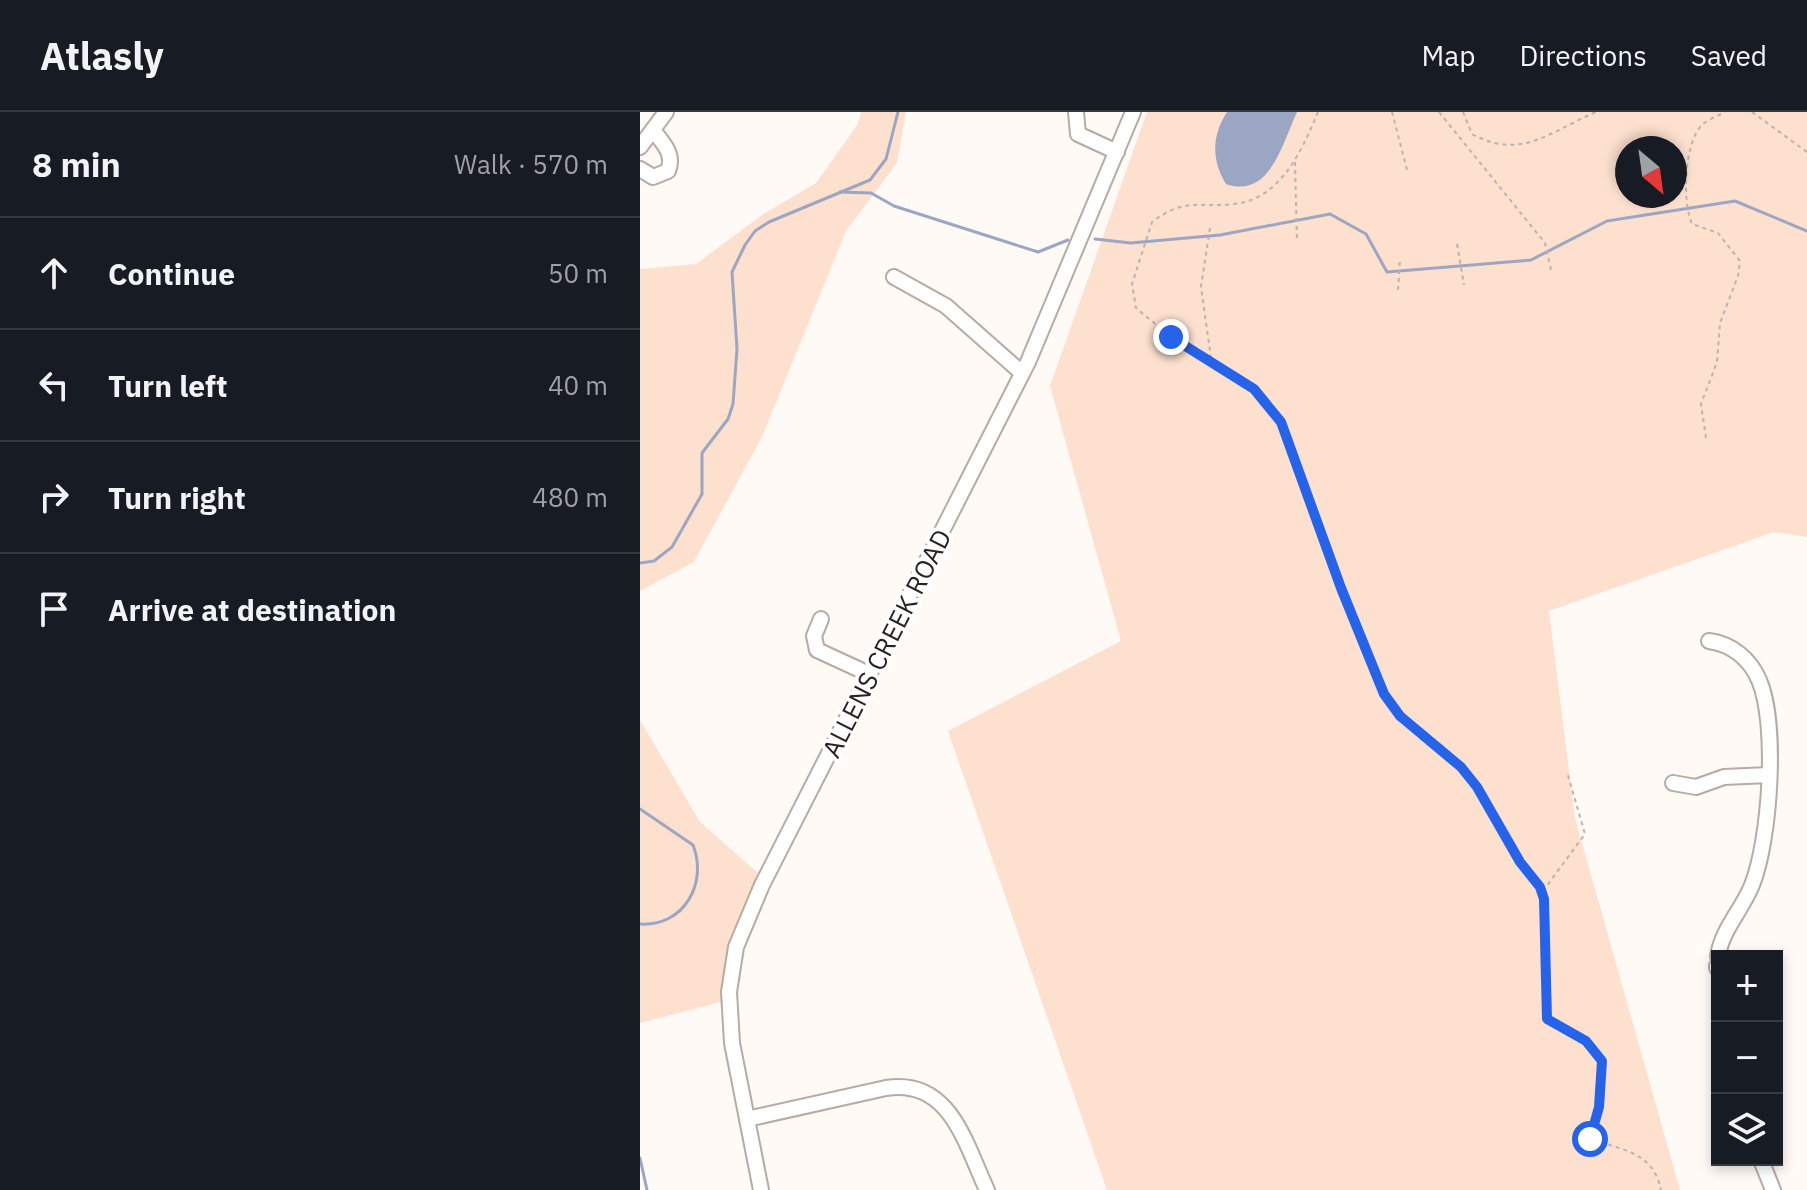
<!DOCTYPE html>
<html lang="en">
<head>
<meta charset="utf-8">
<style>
	:root { --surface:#171b24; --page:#20242c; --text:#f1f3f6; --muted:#9ea1a6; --line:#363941 }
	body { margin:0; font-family:"IBM Plex Sans",sans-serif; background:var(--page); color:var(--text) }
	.controls { position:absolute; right:24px; bottom:24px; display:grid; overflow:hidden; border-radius:0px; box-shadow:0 4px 12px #0003 }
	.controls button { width:72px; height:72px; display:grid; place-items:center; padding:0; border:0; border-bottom:2px solid var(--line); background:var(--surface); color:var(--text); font:40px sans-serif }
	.compass { position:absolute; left:975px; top:24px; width:72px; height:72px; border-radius:50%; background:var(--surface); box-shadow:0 4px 12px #0003; rotate:151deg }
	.stop { position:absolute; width:24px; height:24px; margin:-18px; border:6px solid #2563eb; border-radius:50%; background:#fff }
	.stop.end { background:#2563eb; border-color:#fff; box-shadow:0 2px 8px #0008 }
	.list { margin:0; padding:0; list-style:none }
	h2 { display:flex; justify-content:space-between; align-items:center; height:104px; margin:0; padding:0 32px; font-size:34px }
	h2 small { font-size:26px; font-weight:400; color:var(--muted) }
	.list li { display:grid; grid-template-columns:52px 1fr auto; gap:24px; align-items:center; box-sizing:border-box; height:112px; padding:0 32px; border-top:2px solid var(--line) }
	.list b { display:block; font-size:30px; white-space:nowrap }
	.list em { font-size:26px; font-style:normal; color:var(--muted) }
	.icon { flex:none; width:44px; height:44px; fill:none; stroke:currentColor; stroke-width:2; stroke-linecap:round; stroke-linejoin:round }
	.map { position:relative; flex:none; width:1167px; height:1078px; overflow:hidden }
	header { display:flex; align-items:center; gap:48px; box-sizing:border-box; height:112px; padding:0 40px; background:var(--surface); border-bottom:2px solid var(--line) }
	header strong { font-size:38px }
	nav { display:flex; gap:44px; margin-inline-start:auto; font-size:28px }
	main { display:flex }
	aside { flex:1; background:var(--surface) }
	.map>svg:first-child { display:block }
</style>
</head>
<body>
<header>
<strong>Atlasly</strong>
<nav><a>Map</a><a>Directions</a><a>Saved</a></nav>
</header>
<main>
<aside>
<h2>8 min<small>Walk · 570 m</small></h2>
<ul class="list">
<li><svg class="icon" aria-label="ahead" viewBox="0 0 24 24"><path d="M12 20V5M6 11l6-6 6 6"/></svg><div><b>Continue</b></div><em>50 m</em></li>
<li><svg class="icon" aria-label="left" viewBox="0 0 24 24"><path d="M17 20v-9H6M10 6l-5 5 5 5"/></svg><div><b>Turn left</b></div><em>40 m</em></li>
<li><svg class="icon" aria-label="right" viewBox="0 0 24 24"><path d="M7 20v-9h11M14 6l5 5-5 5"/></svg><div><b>Turn right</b></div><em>480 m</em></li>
<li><svg class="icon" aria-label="arrive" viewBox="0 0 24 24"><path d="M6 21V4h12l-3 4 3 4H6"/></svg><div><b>Arrive at destination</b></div></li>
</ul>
</aside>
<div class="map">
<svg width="1167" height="1078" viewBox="0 0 1167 1078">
	<rect width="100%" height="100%" fill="#fffaf6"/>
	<g fill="#fde0ce" fill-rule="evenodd">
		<polygon points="221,0 266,0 257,51 206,119 122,325 54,450 0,479 0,157 56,152 122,103 176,71 218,12"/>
		<path d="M 507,0 L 1167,0 L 1167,425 L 1134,420 L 909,499 L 935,706 L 1040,1078 L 467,1078 L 308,619 L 481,529 L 410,274 ZM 987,36 L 1035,36 L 1035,84 L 987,84 Z"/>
		<polygon points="0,608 60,710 119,762 87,843 81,890 0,911"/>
	</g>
	<path fill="#9ba7c2" d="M 587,0 L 657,0 C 642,32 630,87 586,72 C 571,48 572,23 587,0 Z"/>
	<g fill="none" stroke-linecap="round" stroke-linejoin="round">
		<g stroke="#9ba7c2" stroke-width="3">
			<polyline points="200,80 231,81 254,94 398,140 428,128"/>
			<polyline points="455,127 491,131 580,123 690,102 726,122 747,160 891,148 967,109 1095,89 1167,119"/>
			<polyline points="0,451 14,449 32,435 62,382 62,341 88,307 93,292 97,237 92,160 105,133 115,119 129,110 230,68 246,47 258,0"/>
			<path d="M 0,697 L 53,733 C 68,771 44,815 0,812"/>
			<polyline points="0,1046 7,1078"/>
		</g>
		<defs>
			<g id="minor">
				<polyline points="436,0 438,22 477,40"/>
				<polyline points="0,35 26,0"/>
				<path d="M 0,57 L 13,65 L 28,59 C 35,42 23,31 13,18"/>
				<polyline points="254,165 306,194 382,261"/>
				<polyline points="181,507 174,524 177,538 229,562"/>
				<path d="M 1069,529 C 1092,532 1110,547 1119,568 C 1138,612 1130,728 1112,773 C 1102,798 1082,817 1078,844"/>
				<polyline points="1033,671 1056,675 1084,665 1129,663"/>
				<polyline points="1077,854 1077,856"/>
				<path d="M 107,1007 L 246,976 C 310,966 325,1031 347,1078"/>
				<polyline points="1121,1048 1133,1078"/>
				<polyline points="121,1078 92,931 89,880 96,835 122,773 388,250 493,0"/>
			</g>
		</defs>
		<use href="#minor" stroke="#b7aba3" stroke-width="18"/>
		<g stroke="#b9b4b0" stroke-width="2" stroke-dasharray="4 4" stroke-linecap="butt">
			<path d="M 678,0 C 662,38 641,87 594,92 C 558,96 545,85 512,110 L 492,172 L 496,196 L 531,225 L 589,258 L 629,292 L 641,310 L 701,476 L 744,582 L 760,604 L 821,655 L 837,675 L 880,750 L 900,775 L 904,787 L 907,907 L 946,929 L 962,949 L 959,995 L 950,1027 C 983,1038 1013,1040 1021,1078"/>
			<polyline points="752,0 768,62"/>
			<polyline points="799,0 905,131 911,158"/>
			<path d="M 823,0 L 832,22 C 881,49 911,19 956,0"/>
			<polyline points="1112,0 1167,40"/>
			<polyline points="655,50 657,129"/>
			<polyline points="570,116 561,175 571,246"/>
			<polyline points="817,132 824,173"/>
			<polyline points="758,178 760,146"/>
			<path d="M 1066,326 L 1061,292 L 1077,250 L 1080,211 L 1098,164 L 1100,149 L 1078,121 L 1052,112 C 1042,90 1044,31 1062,13 C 1068,7 1078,4 1085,0"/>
			<polyline points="903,779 945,722 927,660"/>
		</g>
		<use href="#minor" stroke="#fff" stroke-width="14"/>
	</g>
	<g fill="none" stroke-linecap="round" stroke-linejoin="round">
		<polyline stroke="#2563eb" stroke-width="10" points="531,225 614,277 641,310 701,476 744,582 760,604 821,655 837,675 880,750 900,775 904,787 907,907 946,929 962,949 959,995 950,1027"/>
	</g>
	<g text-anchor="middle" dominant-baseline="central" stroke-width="8" stroke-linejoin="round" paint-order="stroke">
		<g font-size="26" fill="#292421" stroke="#fff">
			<text transform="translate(246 531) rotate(-63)">ALLENS CREEK ROAD</text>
		</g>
	</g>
</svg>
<div class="controls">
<button>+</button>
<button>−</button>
<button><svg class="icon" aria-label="layers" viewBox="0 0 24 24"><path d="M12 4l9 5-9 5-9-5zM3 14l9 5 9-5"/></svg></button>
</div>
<svg class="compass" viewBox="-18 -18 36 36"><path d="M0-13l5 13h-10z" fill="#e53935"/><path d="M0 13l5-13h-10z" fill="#9ea1a6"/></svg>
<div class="stop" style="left:950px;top:1027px"></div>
<div class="stop end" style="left:531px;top:225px"></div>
</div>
</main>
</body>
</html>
